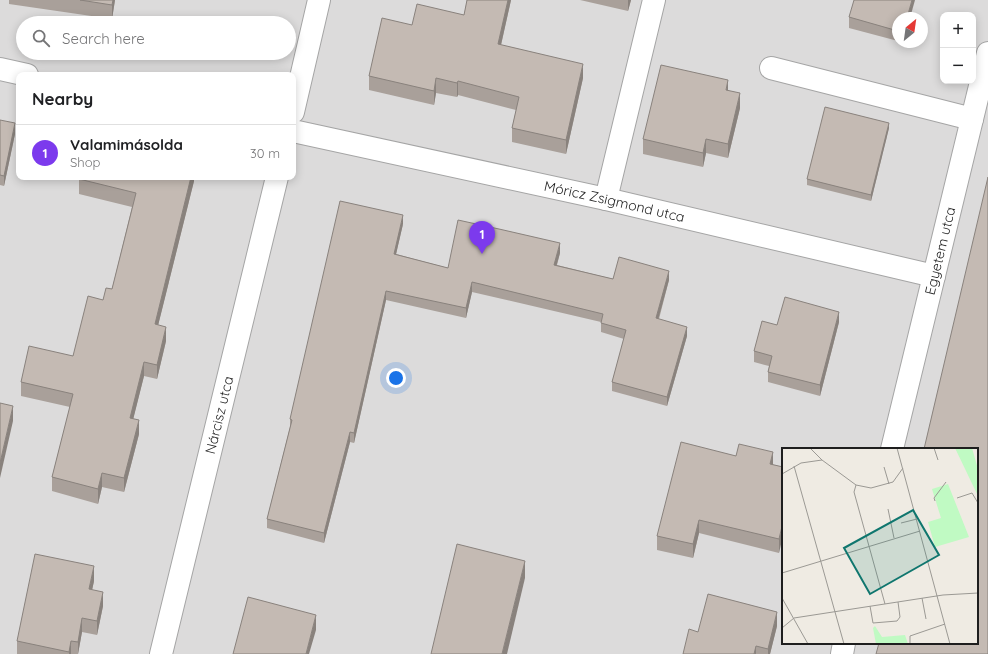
<!DOCTYPE html>
<html lang="en">
<head>
<meta charset="utf-8">
<style>
	:root { --surface:#fff; --page:#f6f6f6; --text:#202124; --muted:#757577; --line:#e0e0e0; --accent:#7c3aed }
	body { margin:0; font-family:Quicksand,sans-serif; background:var(--page); color:var(--text) }
	.controls { position:absolute; right:12px; top:12px; display:grid; overflow:hidden; border-radius:8px; box-shadow:0 2px 10px #0003 }
	.controls button { width:36px; height:36px; display:grid; place-items:center; padding:0; border:0; border-bottom:1px solid var(--line); background:var(--surface); color:var(--text); font:20px sans-serif }
	.compass { position:absolute; left:892px; top:12px; width:36px; height:36px; border-radius:50%; background:var(--surface); box-shadow:0 2px 10px #0003; rotate:29deg }
	.you { position:absolute; left:396px; top:378px; width:14px; height:14px; margin:-10px; border:3px solid #fff; border-radius:50%; background:#1a73e8; box-shadow:0 0 0 6px #1a73e833 }
	.badge { display:grid; place-items:center; width:26px; height:26px; border-radius:50%; background:var(--accent); color:#fff; font-size:13px; font-weight:700 }
	.pin { position:absolute; translate:-50% -33px; filter:drop-shadow(0 1px 2px #0008) }
	.pin::after { content:''; position:absolute; top:21px; width:14px; height:12px; background:inherit; clip-path:polygon(0 0,100% 0,50% 100%) }
	.list { margin:0; padding:0; list-style:none }
	h2 { display:flex; justify-content:space-between; align-items:center; height:52px; margin:0; padding:0 16px; font-size:17px }
	h2 small { font-size:13px; font-weight:400; color:var(--muted) }
	.list li { display:grid; grid-template-columns:26px 1fr auto; gap:12px; align-items:center; box-sizing:border-box; height:56px; padding:0 16px; border-top:1px solid var(--line) }
	.list b { display:block; font-size:15px; white-space:nowrap }
	.list p { margin:0; font-size:13px; white-space:nowrap; color:var(--muted) }
	.list em { font-size:13px; font-style:normal; color:var(--muted) }
	.icon { flex:none; width:22px; height:22px; fill:none; stroke:currentColor; stroke-width:2; stroke-linecap:round; stroke-linejoin:round }
	.map { position:relative; flex:none; width:988px; height:654px; overflow:hidden }
	.search { position:absolute; background:var(--surface); box-shadow:0 2px 10px #0003; left:16px; top:16px; width:280px; height:44px; display:flex; align-items:center; gap:10px; box-sizing:border-box; padding:0 14px; border-radius:22px; color:var(--muted); font-size:15px }
	.panel { position:absolute; background:var(--surface); box-shadow:0 2px 10px #0003; left:16px; top:72px; width:280px; height:108px; border-radius:8px }
	.map>svg:first-child { display:block }
</style>
</head>
<body>
<div class="map">
<svg width="988" height="654" viewBox="0 0 988 654">
	<rect width="100%" height="100%" fill="#efebe3"/>
	<path fill="#dcdbdb" fill-rule="evenodd" d="M 0,0 L 988,0 L 988,193 L 929,449 L 783,449 L 783,643 L 884,643 L 882,654 L 0,654 ZM 943,15 L 973,15 L 973,81 L 943,81 ZM 898,18 L 922,18 L 922,42 L 898,42 ZM 23,23 L 289,23 L 289,53 L 23,53 ZM 19,75 L 293,75 L 293,177 L 19,177 Z"/>
	<g fill="none" stroke-linecap="round" stroke-linejoin="round">
		<defs>
			<g id="minor">
				<polyline points="771,68 972,119"/>
				<polyline points="0,69 27,75"/>
				<polyline points="293,112 319,0"/>
				<path id="s1" d="M 293,131 L 606,199 L 934,276"/>
				<polyline points="606,199 654,0"/>
				<path id="s2" d="M 892,449 L 988,53"/>
				<path id="s3" d="M 161,654 L 277,177"/>
				<polyline points="842,654 844,643"/>
			</g>
		</defs>
		<use href="#minor" stroke="#a5a5a5" stroke-width="24"/>
		<use href="#minor" stroke="#fff" stroke-width="22"/>
	</g>
	<g fill="#a9a09a">
		<polygon points="9,0 115,0 112,19 9,4"/>
		<polygon points="467,0 511,0 501,45 583,78 566,154 512,142 512,128 516,110 458,95 457,97 436,93 434,105 369,90 369,76 412,25 464,15"/>
		<polygon points="580,0 631,0 628,11"/>
		<polygon points="849,17 898,18 898,41 849,28"/>
		<polygon points="728,91 740,108 728,158 706,153 703,167 643,154 643,139"/>
		<polygon points="0,120 15,134 4,186 0,185"/>
		<polygon points="889,128 871,201 807,185 807,179"/>
		<polygon points="194,177 194,181 158,325 166,341 157,379 144,376 133,419 139,434 124,492 102,487 98,504 52,491 52,477 70,407 21,396 21,382 73,356 103,300 112,289 132,207 79,194 79,179"/>
		<polygon points="403,224 396,254 448,268 560,253 557,265 613,279 669,280 659,319 687,336 667,406 612,391 612,382 624,339 601,332 601,322 472,292 466,318 386,300 354,443 350,442 324,543 267,528 267,519 290,427 290,419"/>
		<polygon points="839,322 820,396 768,382 768,372 769,366 754,362 754,351 777,325"/>
		<polygon points="736,456 783,467 779,553 699,533 693,558 657,550 657,536"/>
		<polygon points="94,581 92,590 103,606 97,635 82,632 78,654 17,654 17,641"/>
		<polygon points="777,626 770,654 683,654 698,632"/>
	</g>
	<g fill="#89827d">
		<polygon points="113,0 115,0 112,19 112,5"/>
		<polygon points="508,0 511,0 498,58 498,44"/>
		<polygon points="628,0 631,0 628,11"/>
		<polygon points="912,0 915,0 910,18 907,18"/>
		<polygon points="583,64 583,78 566,154 566,140"/>
		<polygon points="436,78 436,93 434,105 434,91"/>
		<polygon points="728,80 728,94 726,90"/>
		<polygon points="458,81 458,95 457,97 457,83"/>
		<polygon points="740,93 740,108 728,158 728,144"/>
		<polygon points="15,123 15,134 4,186 4,176"/>
		<polygon points="889,123 889,128 871,201 871,195"/>
		<polygon points="706,139 706,153 703,167 703,153"/>
		<polygon points="191,177 194,177 194,181 155,338 155,324"/>
		<polygon points="403,215 403,224 394,263 394,254"/>
		<polygon points="560,243 560,253 554,274 554,265"/>
		<polygon points="669,271 669,280 656,327 656,318"/>
		<polygon points="472,282 472,292 466,318 466,308"/>
		<polygon points="386,291 386,300 354,443 354,433"/>
		<polygon points="839,312 839,322 820,396 820,385"/>
		<polygon points="166,327 166,341 157,379 157,365"/>
		<polygon points="687,327 687,336 667,406 667,397"/>
		<polygon points="144,362 144,376 130,432 130,418"/>
		<polygon points="13,406 13,421 0,478 0,463"/>
		<polygon points="139,420 139,434 124,492 124,478"/>
		<polygon points="350,432 350,442 324,543 324,533"/>
		<polygon points="773,452 773,466 770,464"/>
		<polygon points="102,473 102,487 98,504 98,489"/>
		<polygon points="699,520 699,533 693,558 693,544"/>
		<polygon points="783,522 783,536 779,553 779,539"/>
		<polygon points="525,561 525,578 507,654 502,654"/>
		<polygon points="94,566 94,581 89,604 89,589"/>
		<polygon points="103,592 103,606 97,635 97,621"/>
		<polygon points="777,612 777,626 770,654 768,654 768,649"/>
		<polygon points="316,615 316,630 309,654 306,654"/>
		<polygon points="82,618 82,632 78,654 78,642"/>
		<polygon points="71,641 71,654 69,654 69,652"/>
		<polygon points="756,646 756,654 754,654"/>
	</g>
	<g fill="#c4bab3" stroke="#89827d">
		<polygon points="80,0 113,0 112,5"/>
		<polygon points="467,0 508,0 498,44 583,64 566,140 512,128 519,97 458,81 457,83 436,78 434,91 369,76 382,18 412,25 417,4 464,15"/>
		<polygon points="854,0 912,0 907,18 898,18 898,31 849,17"/>
		<polygon points="661,65 728,80 726,90 740,93 728,144 706,139 703,153 643,139"/>
		<polygon points="825,107 889,123 871,195 807,179"/>
		<polygon points="0,120 15,123 4,176 0,175"/>
		<polygon points="80,177 191,177 155,324 166,327 157,365 144,362 130,418 139,420 124,478 102,473 98,489 52,477 73,394 21,382 29,346 73,356 88,296 103,300 106,288 112,289 136,193 79,179"/>
		<polygon points="988,177 988,654 876,654 879,643 977,643 977,449 924,449"/>
		<polygon points="340,201 403,215 394,254 448,268 458,220 499,229 560,243 554,265 613,279 619,257 669,271 656,318 687,327 667,397 612,382 626,330 601,323 603,314 472,282 466,308 386,291 354,433 350,432 324,533 267,519 292,420 290,419"/>
		<polygon points="785,297 839,312 820,385 768,372 772,356 754,351 762,321 777,325"/>
		<polygon points="0,403 13,406 0,463"/>
		<polygon points="681,442 736,456 739,444 773,452 770,464 783,467 783,522 779,539 699,520 693,544 657,536"/>
		<polygon points="457,544 525,561 502,654 431,654"/>
		<polygon points="35,554 94,566 89,589 103,592 97,621 82,618 78,642 71,641 69,652 17,641"/>
		<polygon points="708,594 777,612 768,649 756,646 754,654 683,654 689,629 698,632"/>
		<polygon points="248,597 316,615 306,654 233,654"/>
	</g>
	<g text-anchor="middle" dominant-baseline="central" stroke-width="4" stroke-linejoin="round" paint-order="stroke">
		<g font-size="14" fill="#1e1e1e" stroke="#fff">
			<text stroke="none"><textPath href="#s1" startOffset="329">Móricz Zsigmond utca</textPath></text>
			<text stroke="none"><textPath href="#s2" startOffset="204">Egyetem utca</textPath></text>
			<text stroke="none"><textPath href="#s3" startOffset="246">Nárcisz utca</textPath></text>
		</g>
	</g>
	<g transform="translate(782 448)">
		<rect width="196" height="196" fill="#efebe3"/>
		<path d="M 173,0 L 190,0 L 196,21 L 196,48 ZM 166,36 L 187,89 L 153,99 L 146,74 L 159,70 L 150,41 ZM 93,178 L 100,189 L 123,187 L 126,196 L 94,196 L 91,180 Z" fill="#c0fac3"/>
		<path fill="none" stroke="#9b9994" stroke-width="1" d="M 28,0 L 40,12M 115,0 L 168,196M 152,0 L 156,12M 12,18 L 62,196M 102,19 L 107,36M 0,26 L 19,15 L 40,12 L 74,37 L 89,40 L 111,34 L 121,20M 74,37 L 72,44 L 103,156M 175,50 L 190,45 L 196,55M 153,53 L 152,50 L 164,34M 106,61 L 112,90M 119,75 L 135,71M 0,125 L 138,83M 0,150 L 26,196M 140,150 L 144,171M 88,158 L 91,175 L 115,173 L 118,169 L 116,154M 12,170 L 161,147 L 196,145M 0,180 L 12,170M 128,196 L 128,188 L 163,176"/>
		<path fill="#0f766e" fill-opacity="0.15" stroke="#0f766e" stroke-width="2" d="M 131,62 L 157,107 L 88,146 L 62,100 Z"/>
		<rect width="196" height="196" fill="none" stroke="#1e1e1e" stroke-width="2"/>
	</g>
</svg>
<div class="controls">
<button>+</button>
<button>−</button>
</div>
<svg class="compass" viewBox="-18 -18 36 36"><path d="M0-13l5 13h-10z" fill="#e53935"/><path d="M0 13l5-13h-10z" fill="#757577"/></svg>
<div class="you"></div>
<div class="pin badge" style="left:482px;top:254px">1</div>
<div class="search"><svg class="icon" aria-label="search" viewBox="0 0 24 24"><circle cx="10" cy="10" r="6"/><path d="M15 15l6 6"/></svg>Search here</div>
<section class="panel">
<h2>Nearby<small></small></h2>
<ul class="list">
<li><span class="badge">1</span><div><b>Valamimásolda</b><p>Shop</p></div><em>30 m</em></li>
</ul>
</section>
</div>
</body>
</html>
